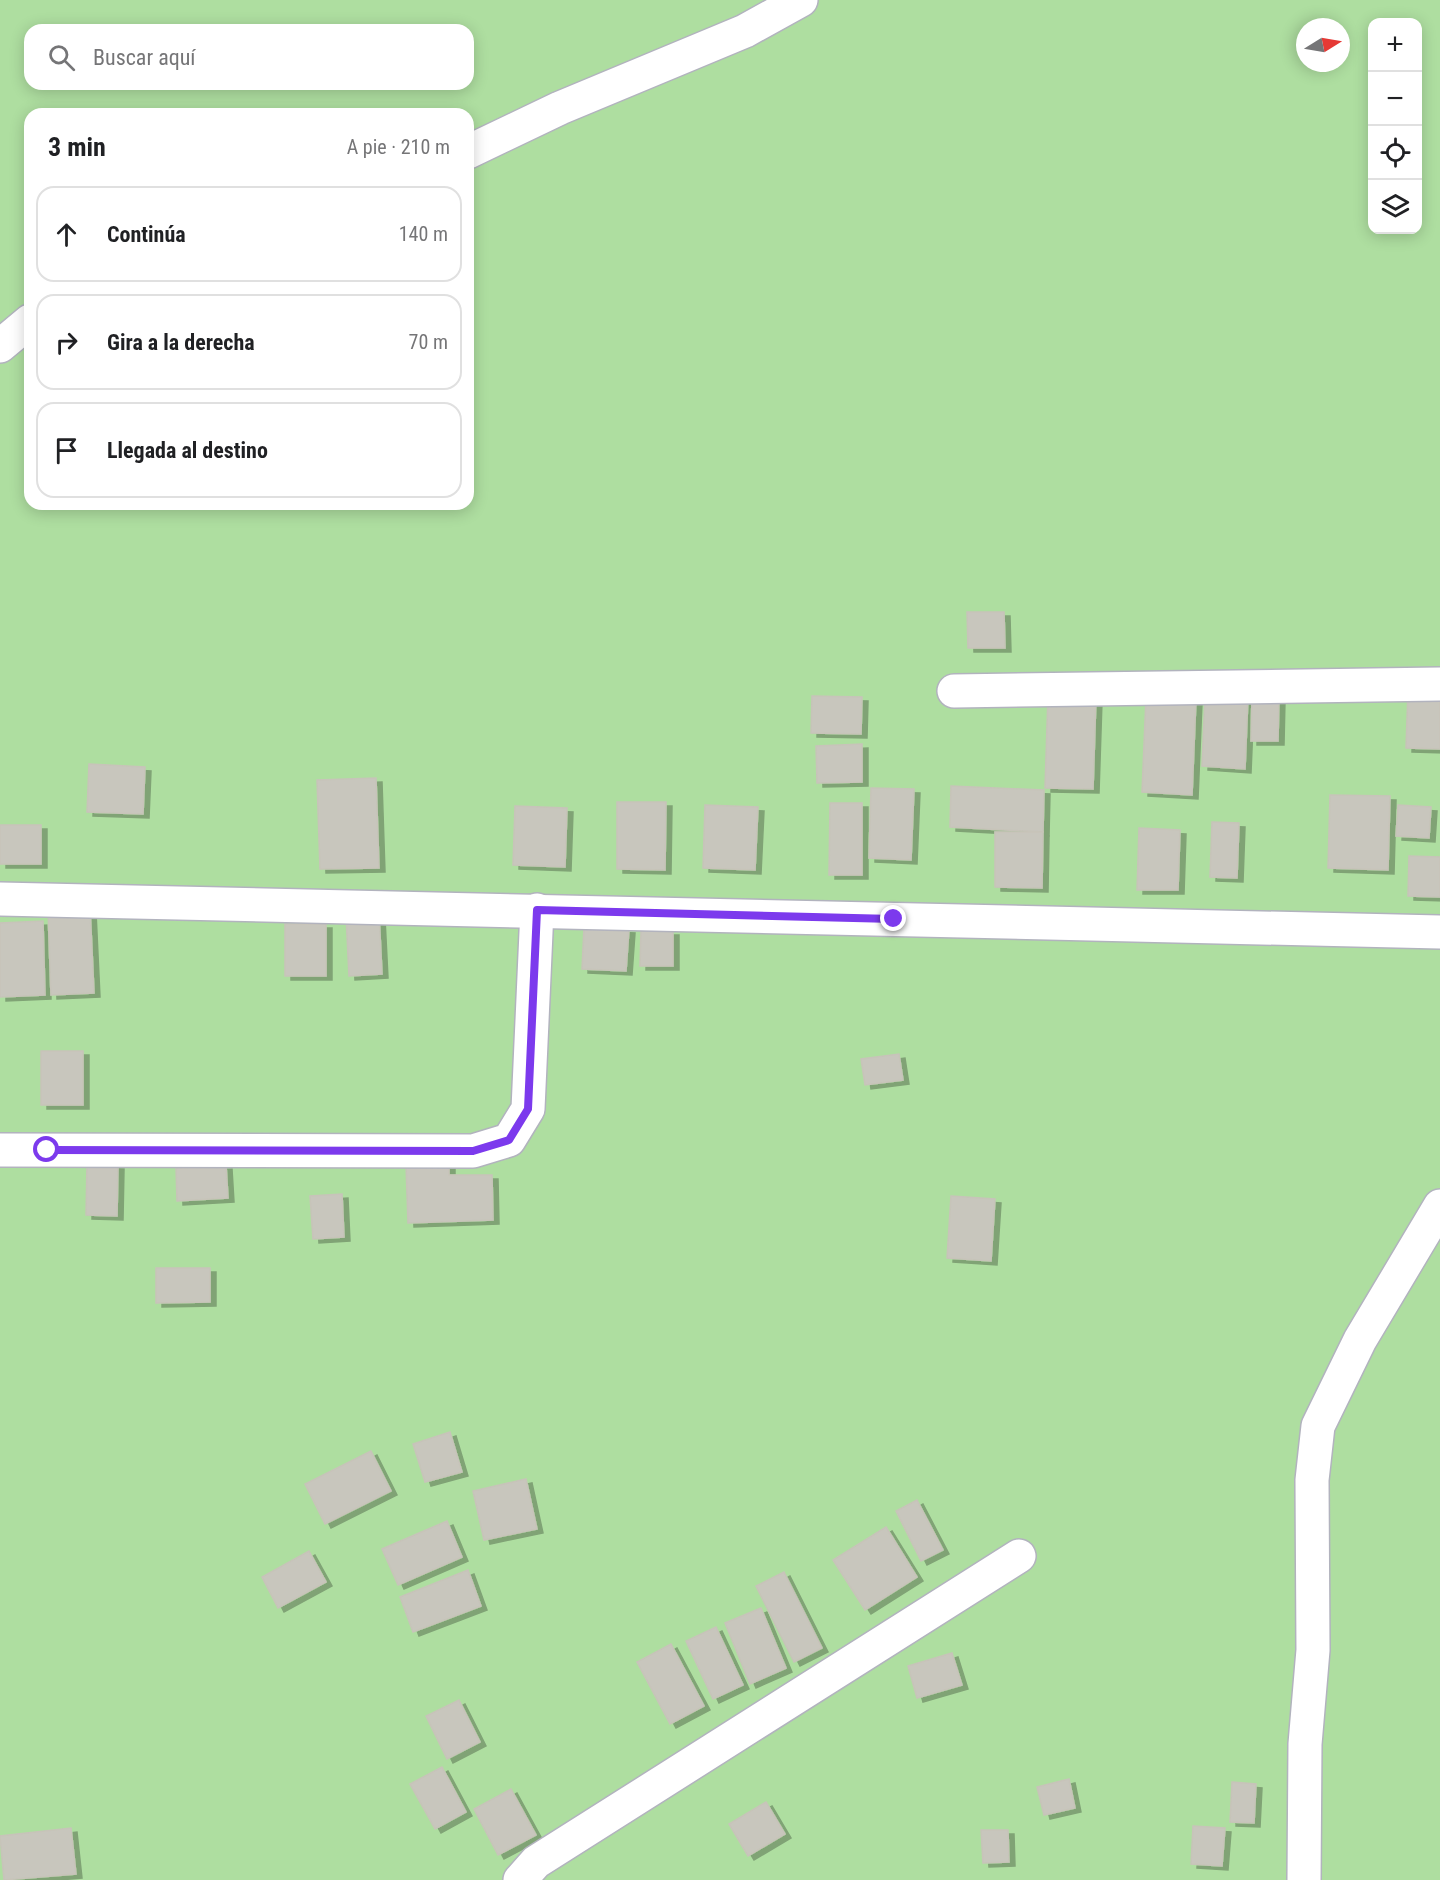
<!DOCTYPE html>
<html lang="es">
<head>
<meta charset="utf-8">
<style>
	:root { --surface:#fff; --page:#f2f2f2; --text:#202124; --muted:#757577; --line:#e0e0e0 }
	body { margin:0; font-family:"Roboto Condensed",sans-serif; background:var(--page); color:var(--text) }
	.controls { position:absolute; right:18px; top:18px; display:grid; overflow:hidden; border-radius:12px; box-shadow:0 3px 15px #0003 }
	.controls button { width:54px; height:54px; display:grid; place-items:center; padding:0; border:0; border-bottom:2px solid var(--line); background:var(--surface); color:var(--text); font:30px sans-serif }
	.compass { position:absolute; left:1296px; top:18px; width:54px; height:54px; border-radius:50%; background:var(--surface); box-shadow:0 3px 15px #0003; rotate:79deg }
	.stop { position:absolute; width:18px; height:18px; margin:-14px; border:4px solid #7c3aed; border-radius:50%; background:#fff }
	.stop.end { background:#7c3aed; border-color:#fff; box-shadow:0 2px 6px #0008 }
	.list { margin:0; padding:0; list-style:none }
	h2 { display:flex; justify-content:space-between; align-items:center; height:78px; margin:0; padding:0 24px; font-size:26px }
	h2 small { font-size:20px; font-weight:400; color:var(--muted) }
	.list li { display:grid; grid-template-columns:39px 1fr auto; gap:18px; align-items:center; box-sizing:border-box; height:96px; margin:0 12px 12px; padding:0 12px; border:2px solid var(--line); border-radius:18px }
	.list b { display:block; font-size:22px; white-space:nowrap }
	.list em { font-size:20px; font-style:normal; color:var(--muted) }
	.icon { flex:none; width:33px; height:33px; fill:none; stroke:currentColor; stroke-width:2; stroke-linecap:round; stroke-linejoin:round }
	.map { position:relative; flex:none; width:1440px; height:1880px; overflow:hidden }
	.search { position:absolute; background:var(--surface); box-shadow:0 3px 15px #0003; left:24px; top:24px; width:450px; height:66px; display:flex; align-items:center; gap:15px; box-sizing:border-box; padding:0 21px; border-radius:18px; color:var(--muted); font-size:22px }
	.panel { position:absolute; background:var(--surface); box-shadow:0 3px 15px #0003; left:24px; top:108px; width:450px; height:402px; border-radius:18px }
	.map>svg:first-child { display:block }
</style>
</head>
<body>
<div class="map">
<svg width="1440" height="1880" viewBox="0 0 1440 1880">
	<defs>
		<filter id="shadow"><feDropShadow dx="6" dy="4" stdDeviation="0" flood-color="#0004"/></filter>
	</defs>
	<rect width="100%" height="100%" fill="#ece8df"/>
	<path fill="#aedea0" fill-rule="evenodd" d="M 0,0 L 1440,0 L 1440,1880 L 0,1880 ZM 1372,22 L 1418,22 L 1418,230 L 1372,230 ZM 1305,27 L 1341,27 L 1341,63 L 1305,63 ZM 30,30 L 468,30 L 468,84 L 30,84 ZM 30,114 L 468,114 L 468,504 L 30,504 Z"/>
	<g fill="#c8c6bd" stroke="#c7c4b9" stroke-width="1.5" filter="url(#shadow)">
		<polygon points="967,612 1004,612 1005,648 968,648"/>
		<polygon points="1408,690 1440,691 1440,749 1406,748"/>
		<polygon points="1048,695 1096,697 1093,789 1045,788"/>
		<polygon points="812,696 862,697 861,734 811,733"/>
		<polygon points="1205,696 1248,697 1245,769 1202,766"/>
		<polygon points="1252,696 1279,696 1278,741 1251,741"/>
		<polygon points="1146,697 1196,699 1192,795 1142,792"/>
		<polygon points="862,744 862,782 817,783 816,746"/>
		<polygon points="89,764 145,767 143,814 87,812"/>
		<polygon points="376,778 379,868 320,869 317,780"/>
		<polygon points="951,786 1044,790 1043,832 950,827"/>
		<polygon points="871,788 914,789 911,860 869,858"/>
		<polygon points="1330,795 1390,796 1388,870 1328,868"/>
		<polygon points="617,802 666,802 665,870 617,869"/>
		<polygon points="830,803 862,803 862,875 829,875"/>
		<polygon points="705,805 758,807 755,870 703,868"/>
		<polygon points="1398,805 1431,807 1429,838 1396,836"/>
		<polygon points="515,806 567,808 565,867 513,865"/>
		<polygon points="1212,822 1239,823 1237,878 1210,877"/>
		<rect x="0" y="825" width="41" height="39"/>
		<polygon points="1139,828 1180,830 1178,890 1137,890"/>
		<polygon points="995,832 1043,832 1042,888 995,887"/>
		<polygon points="1409,856 1440,857 1440,897 1408,896"/>
		<polygon points="90,908 94,993 51,995 48,910"/>
		<polygon points="379,914 382,974 349,976 346,915"/>
		<polygon points="43,921 45,995 0,997 0,923"/>
		<rect x="285" y="924" width="41" height="52"/>
		<polygon points="584,927 629,929 626,971 582,969"/>
		<polygon points="641,931 673,931 673,966 640,966"/>
		<rect x="41" y="1051" width="42" height="54"/>
		<polygon points="899,1054 903,1080 865,1085 861,1059"/>
		<polygon points="449,1163 449,1175 492,1175 493,1220 408,1223 406,1165"/>
		<polygon points="87,1164 118,1165 117,1216 86,1215"/>
		<polygon points="226,1165 228,1198 177,1201 176,1168"/>
		<polygon points="342,1194 344,1237 313,1239 310,1196"/>
		<polygon points="951,1196 995,1199 991,1261 947,1258"/>
		<polygon points="156,1268 210,1268 210,1302 156,1303"/>
		<polygon points="450,1432 462,1472 425,1482 413,1444"/>
		<polygon points="371,1451 391,1491 325,1524 305,1484"/>
		<polygon points="526,1479 537,1529 484,1540 473,1491"/>
		<polygon points="917,1500 943,1550 921,1561 896,1511"/>
		<polygon points="447,1521 462,1557 398,1585 382,1549"/>
		<polygon points="886,1527 917,1577 865,1610 833,1560"/>
		<polygon points="309,1551 326,1582 278,1608 262,1577"/>
		<polygon points="468,1570 481,1606 413,1632 400,1597"/>
		<polygon points="784,1572 822,1648 794,1662 756,1586"/>
		<polygon points="761,1608 786,1668 750,1684 725,1623"/>
		<polygon points="716,1627 743,1685 713,1699 686,1641"/>
		<polygon points="671,1644 704,1706 670,1724 637,1662"/>
		<polygon points="952,1653 962,1685 917,1698 908,1666"/>
		<polygon points="459,1700 480,1742 447,1759 426,1716"/>
		<polygon points="442,1767 466,1812 435,1829 410,1784"/>
		<polygon points="1069,1779 1075,1808 1044,1815 1037,1787"/>
		<polygon points="1232,1782 1256,1784 1254,1823 1230,1822"/>
		<polygon points="511,1789 536,1835 498,1855 474,1809"/>
		<polygon points="766,1802 785,1834 748,1856 729,1824"/>
		<polygon points="1193,1826 1225,1828 1222,1866 1191,1864"/>
		<polygon points="71,1828 76,1874 4,1880 0,1836"/>
		<polygon points="981,1830 1008,1830 1009,1862 983,1863"/>
	</g>
	<g fill="none" stroke-linecap="round" stroke-linejoin="round">
		<defs>
			<g id="minor">
				<polyline points="468,152 560,108 745,31 801,0"/>
				<polyline points="0,346 30,321"/>
				<polyline points="954,691 1440,684"/>
				<polyline points="0,899 1440,932"/>
				<polyline points="0,1150 473,1151 509,1140 528,1109 537,910"/>
				<polyline points="520,1880 536,1862 1019,1556"/>
				<polyline points="1304,1880 1305,1744 1313,1650 1312,1480 1318,1426 1360,1340 1440,1206"/>
			</g>
		</defs>
		<use href="#minor" stroke="#b2b3be" stroke-width="36"/>
		<use href="#minor" stroke="#fff" stroke-width="33"/>
	</g>
	<g fill="none" stroke-linecap="round" stroke-linejoin="round">
		<polyline stroke="#7c3aed" stroke-width="8" points="47,1150 473,1151 509,1140 528,1109 537,910 894,919"/>
	</g>
</svg>
<div class="controls">
<button>+</button>
<button>−</button>
<button><svg class="icon" aria-label="locate" viewBox="0 0 24 24"><circle cx="12" cy="12" r="6"/><path d="M12 2v4M12 18v4M2 12h4M18 12h4"/></svg></button>
<button><svg class="icon" aria-label="layers" viewBox="0 0 24 24"><path d="M12 4l9 5-9 5-9-5zM3 14l9 5 9-5"/></svg></button>
</div>
<svg class="compass" viewBox="-18 -18 36 36"><path d="M0-13l5 13h-10z" fill="#e53935"/><path d="M0 13l5-13h-10z" fill="#757577"/></svg>
<div class="stop" style="left:47px;top:1150px"></div>
<div class="stop end" style="left:894px;top:919px"></div>
<div class="search"><svg class="icon" aria-label="search" viewBox="0 0 24 24"><circle cx="10" cy="10" r="6"/><path d="M15 15l6 6"/></svg>Buscar aquí</div>
<section class="panel">
<h2>3 min<small>A pie · 210 m</small></h2>
<ul class="list">
<li><svg class="icon" aria-label="ahead" viewBox="0 0 24 24"><path d="M12 20V5M6 11l6-6 6 6"/></svg><div><b>Continúa</b></div><em>140 m</em></li>
<li><svg class="icon" aria-label="right" viewBox="0 0 24 24"><path d="M7 20v-9h11M14 6l5 5-5 5"/></svg><div><b>Gira a la derecha</b></div><em>70 m</em></li>
<li><svg class="icon" aria-label="arrive" viewBox="0 0 24 24"><path d="M6 21V4h12l-3 4 3 4H6"/></svg><div><b>Llegada al destino</b></div></li>
</ul>
</section>
</div>
</body>
</html>
